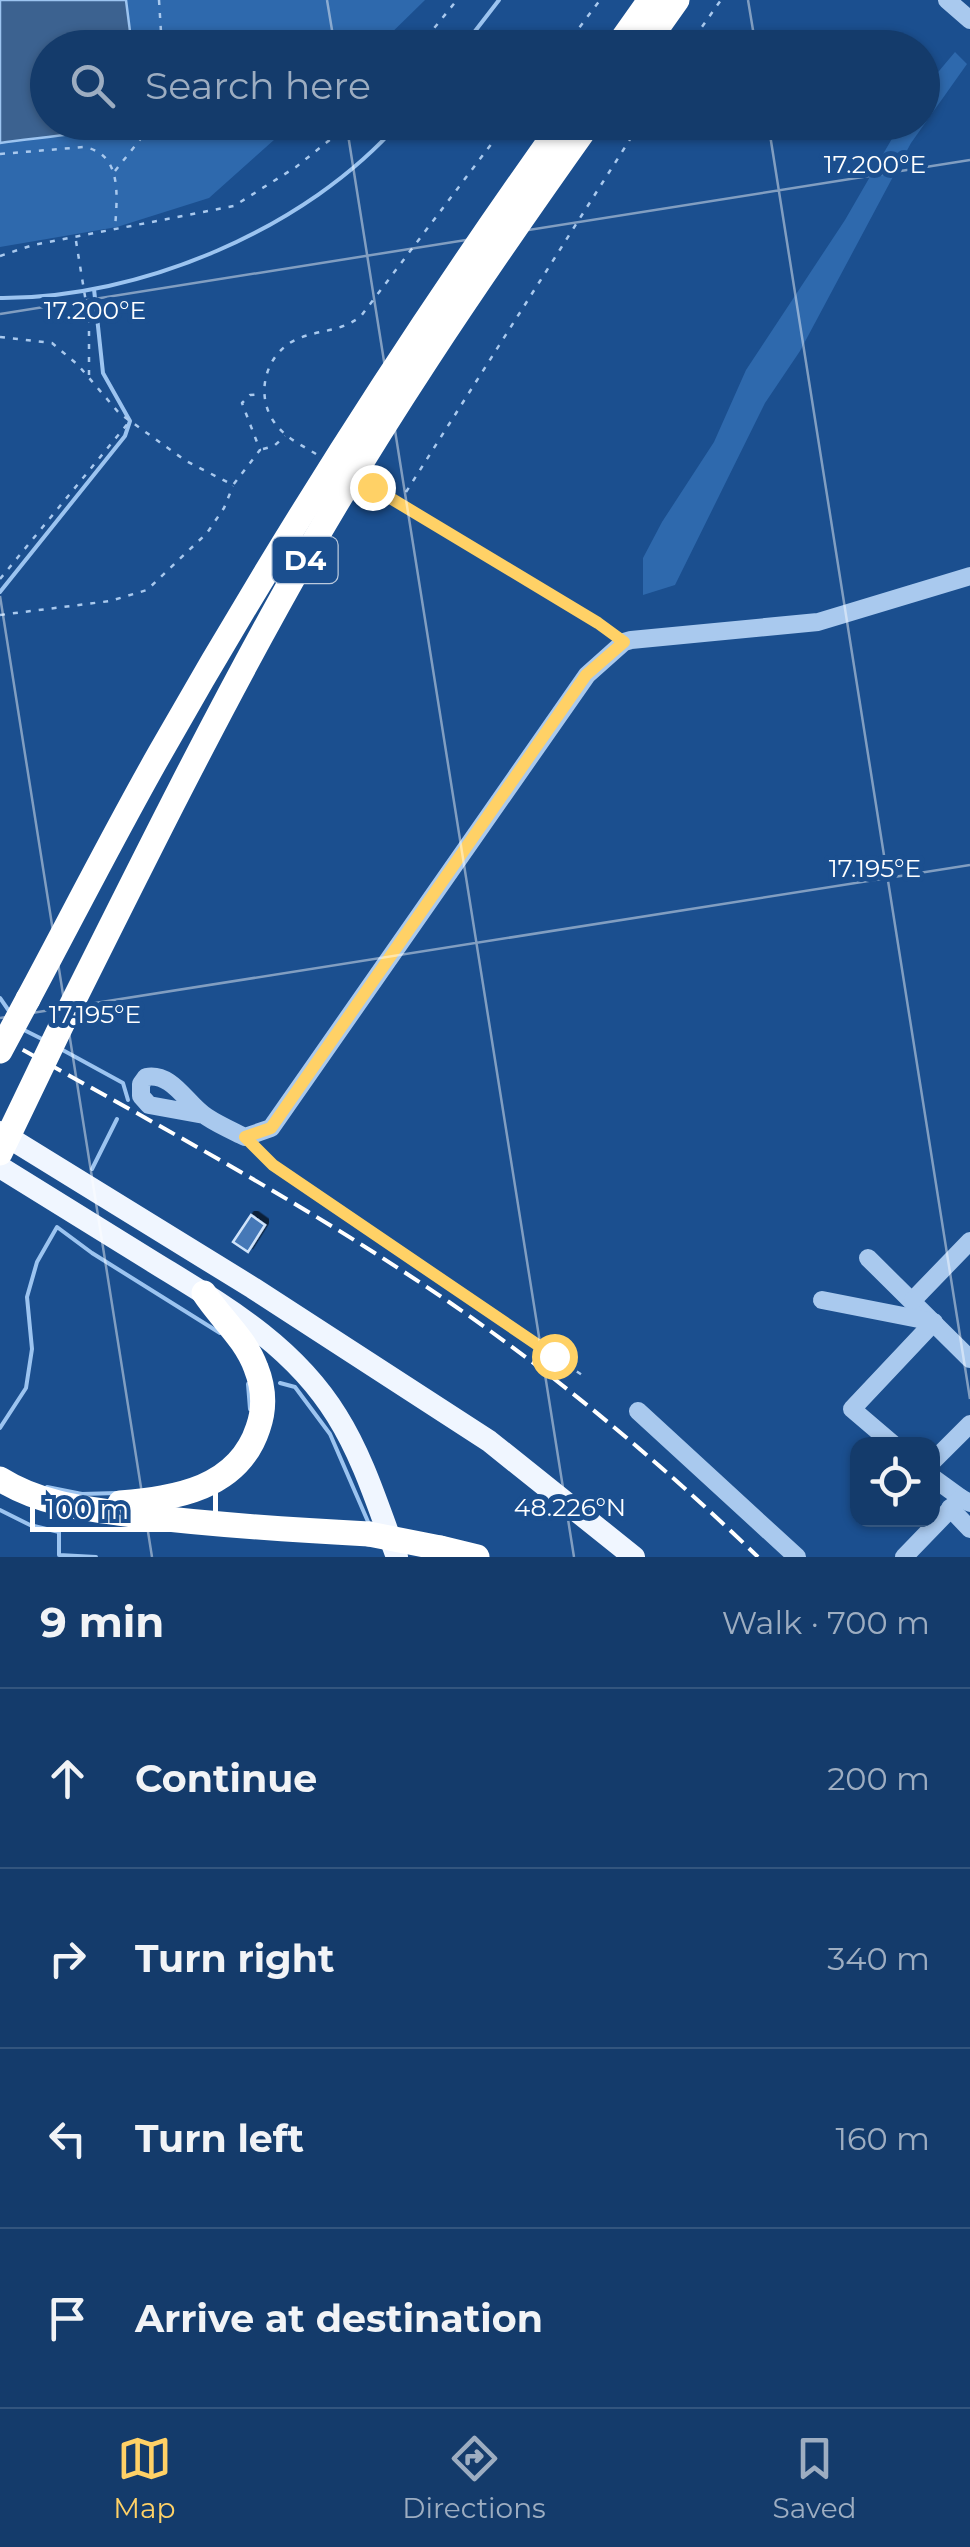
<!DOCTYPE html>
<html lang="en">
<head>
<meta charset="utf-8">
<style>
	:root { --surface:#143b6b; --page:#1d4271; --text:#f1f3f6; --muted:#9dadc1; --line:#33557e; --accent:#ffd166 }
	body { margin:0; font-family:Montserrat,sans-serif; background:var(--page); color:var(--text) }
	.controls { position:absolute; right:30px; bottom:30px; display:grid; overflow:hidden; border-radius:20px; box-shadow:0 2px 8px #0004 }
	.controls button { width:90px; height:90px; display:grid; place-items:center; padding:0; border:0; border-bottom:2px solid var(--line); background:var(--surface); color:var(--text); font:50px sans-serif }
	.scale { position:absolute; left:30px; bottom:25px; width:188px; box-sizing:border-box; padding-left:10px; border:5px solid #fff; border-top:0; font-size:28px; line-height:35px; white-space:nowrap; color:#fff; -webkit-text-stroke:8px #1b4f8f; paint-order:stroke }
	.stop { position:absolute; width:30px; height:30px; margin:-22px; border:8px solid #ffd166; border-radius:50%; background:#fff }
	.stop.end { background:#ffd166; border-color:#fff; box-shadow:0 2px 10px #0008 }
	.list { margin:0; padding:0; list-style:none }
	h2 { display:flex; justify-content:space-between; align-items:center; height:130px; margin:0; padding:0 40px; font-size:42px }
	h2 small { font-size:32px; font-weight:400; color:var(--muted) }
	.list li { display:grid; grid-template-columns:65px 1fr auto; gap:30px; align-items:center; box-sizing:border-box; height:180px; padding:0 40px; border-top:2px solid var(--line) }
	.list b { display:block; font-size:38px; white-space:nowrap }
	.list em { font-size:32px; font-style:normal; color:var(--muted) }
	.icon { flex:none; width:55px; height:55px; fill:none; stroke:currentColor; stroke-width:2; stroke-linecap:round; stroke-linejoin:round }
	.map { position:relative; flex:none; width:970px; height:1557px; overflow:hidden }
	.search { position:absolute; background:var(--surface); box-shadow:0 2px 8px #0004; left:30px; right:30px; top:30px; height:110px; display:flex; align-items:center; gap:25px; box-sizing:border-box; padding:0 35px; border-radius:55px; color:var(--muted); font-size:38px }
	.sheet { height:850px; background:var(--surface) }
	nav { display:flex; justify-content:space-around; align-items:center; box-sizing:border-box; height:140px; border-top:2px solid var(--line); background:var(--surface); font-size:28px; color:var(--muted) }
	nav a { display:grid; justify-items:center; gap:5px }
	nav .on { color:var(--accent) }
	.map>svg:first-child { display:block }
</style>
</head>
<body>
<div class="map">
<svg width="970" height="1557" viewBox="0 0 970 1557">
	<defs>
		<filter id="shadow"><feDropShadow dx="4.5" dy="-4.5" stdDeviation="0" flood-color="#0009"/></filter>
	</defs>
	<rect width="100%" height="100%" fill="#1b4f8f"/>
	<g fill="#2e69ad">
		<polygon points="126,0 425,0 376,48 132,47"/>
		<polygon points="955,52 967,64 911,143 800,351 765,403 675,585 643,595 643,558 662,522 714,442 746,370 845,220 901,123 922,122 923,90"/>
		<path d="M 117,123 L 293,123 L 209,198 L 117,227 L 0,247 L 0,143 C 38,137 80,136 117,123 Z"/>
	</g>
	<path fill="#3c6290" stroke="#9cc4f0" stroke-width="2.5" d="M 0,0 L 126,0 L 132,47 L 48,48 L 48,122 L 117,123 C 80,136 38,137 0,143 Z"/>
	<g fill="none" stroke-linecap="round" stroke-linejoin="round">
		<g stroke="#9cc4f0" stroke-width="4">
			<polyline points="462,48 499,0"/>
			<path d="M 0,298 C 140,299 307,229 400,122"/>
			<polyline points="0,592 125,436 130,421 103,373 94,289"/>
			<polyline points="0,998 9,1011"/>
			<polyline points="24,1030 42,1039"/>
			<polyline points="59,1048 123,1083 128,1100"/>
			<polyline points="92,1169 117,1119"/>
			<polyline points="280,1383 295,1387 330,1434 369,1524"/>
			<polyline points="248,1384 250,1409"/>
			<polyline points="0,1428 26,1388 32,1349 27,1297 37,1262 57,1227 92,1253 220,1333"/>
			<polyline points="47,1487 82,1494 117,1493"/>
			<polyline points="0,1510 30,1525 59,1532 59,1555 96,1557"/>
		</g>
	</g>
	<polygon fill="#4478b7" stroke="#cfe3fa" stroke-width="2.5" filter="url(#shadow)" points="251,1215 265,1225 248,1252 233,1242"/>
	<g fill="none" stroke-linecap="round" stroke-linejoin="round">
		<g stroke="#a9c9ee" stroke-width="2.5" stroke-dasharray="5 8" stroke-linecap="butt">
			<polyline points="159,0 162,48"/>
			<polyline points="418,48 457,0"/>
			<polyline points="564,48 600,0"/>
			<polyline points="687,48 721,0"/>
			<path d="M 0,154 L 84,147 C 123,154 117,197 115,229"/>
			<polyline points="115,171 154,122"/>
			<polyline points="76,241 89,321 89,377"/>
			<polyline points="0,256 33,245 234,206 296,167 352,122"/>
			<polyline points="0,337 52,343 78,365 119,413 186,461 233,485 260,450 242,403 250,395 262,394"/>
			<polyline points="263,449 274,446 285,436"/>
			<path d="M 316,454 C 303,446 288,439 278,427 C 254,400 263,356 295,340 C 318,329 340,333 361,316 L 508,122"/>
			<polyline points="373,487 610,632"/>
			<polyline points="399,503 641,122"/>
			<polyline points="0,579 129,422"/>
			<polyline points="0,615 110,601 147,590 207,533 224,508 233,486"/>
			<polyline points="257,1149 273,1165 585,1377"/>
		</g>
		<g stroke="#a9c9ee" stroke-width="18">
			<polyline points="947,0 970,20"/>
			<path d="M 204,1115 L 149,1105 L 141,1096 L 141,1084 L 146,1077 C 173,1072 187,1105 207,1117 C 219,1125 233,1131 245,1137 L 271,1128 L 587,675 L 624,642 L 631,640 L 818,622 L 970,576"/>
			<polyline points="868,1258 970,1359"/>
			<polyline points="822,1300 934,1322 852,1409 893,1444"/>
			<polyline points="913,1300 970,1241"/>
			<polyline points="638,1411 797,1557"/>
			<polyline points="932,1462 970,1424"/>
			<polyline points="932,1477 961,1498"/>
			<polyline points="950,1508 970,1529"/>
			<polyline points="904,1557 961,1498 970,1503"/>
		</g>
		<g stroke="#f0f6ff" stroke-width="22">
			<polyline points="0,1132 253,1288 489,1441 634,1557"/>
			<path d="M 0,1167 C 50,1198 100,1229 150,1260 C 221,1304 292,1343 337,1416 C 364,1459 379,1510 397,1557"/>
		</g>
		<g stroke="#fff" stroke-width="25">
			<polyline points="616,48 650,0"/>
			<polyline points="643,48 677,0"/>
			<path d="M 28,999 C 72,917 114,834 160,753 C 283,536 418,325 563,122"/>
			<path d="M 63,1022 C 133,882 202,742 278,605 C 370,438 479,278 590,122"/>
			<path d="M 0,1479 C 43,1506 91,1509 140,1516 C 216,1525 292,1530 369,1534"/>
			<path d="M 120,1503 C 176,1498 238,1489 258,1428 C 265,1408 264,1388 256,1368 C 245,1338 221,1319 204,1293"/>
			<polyline points="440,1548 477,1557"/>
		</g>
		<path stroke="#fff" stroke-width="4" stroke-dasharray="18 8" stroke-linecap="butt" d="M 0,1037 C 152,1122 306,1204 449,1302 C 560,1378 662,1464 758,1557"/>
		<g stroke="#fff" stroke-width="25">
			<polyline points="0,1051 28,999"/>
			<polyline points="0,1153 63,1022"/>
			<polyline points="369,1534 440,1548"/>
		</g>
	</g>
	<g fill="none" stroke-linecap="round" stroke-linejoin="round">
		<polyline stroke="#ffd166" stroke-width="12" points="372,487 598,623 624,642 586,675 271,1128 245,1137 273,1165 554,1356"/>
	</g>
	<path fill="none" stroke="#fff" stroke-width="2.5" stroke-opacity="0.45" d="M 327,0 L 335,48M 748,0 L 756,48M 346,122 L 574,1557M 768,122 L 970,1399M 0,314 L 970,160M 0,596 L 152,1557M 0,1018 L 970,865"/>
	<g text-anchor="middle" dominant-baseline="central" stroke-width="10" stroke-linejoin="round" paint-order="stroke">
		<rect fill="#1b4f8f" stroke="#bbcadd" stroke-width="2.5" x="272.5" y="537" width="65" height="46" rx="8"/>
		<g font-size="28" font-weight="bold" fill="#fff">
			<text x="305" y="560">D4</text>
		</g>
	</g>
	<g font-size="25" text-anchor="middle" fill="#fff" stroke="#1b4f8f" stroke-width="10" stroke-linejoin="round" paint-order="stroke">
		<text x="875" y="173">17.200°E</text>
		<text x="95" y="319">17.200°E</text>
		<text x="875" y="877">17.195°E</text>
		<text x="95" y="1023">17.195°E</text>
		<text x="570" y="1516">48.226°N</text>
	</g>
</svg>
<div class="controls">
<button><svg class="icon" aria-label="locate" viewBox="0 0 24 24"><circle cx="12" cy="12" r="6"/><path d="M12 2v4M12 18v4M2 12h4M18 12h4"/></svg></button>
</div>
<div class="scale">100 m</div>
<div class="stop" style="left:554px;top:1356px"></div>
<div class="stop end" style="left:372px;top:487px"></div>
<div class="search"><svg class="icon" aria-label="search" viewBox="0 0 24 24"><circle cx="10" cy="10" r="6"/><path d="M15 15l6 6"/></svg>Search here</div>
</div>
<section class="sheet">
<h2>9 min<small>Walk · 700 m</small></h2>
<ul class="list">
<li><svg class="icon" aria-label="ahead" viewBox="0 0 24 24"><path d="M12 20V5M6 11l6-6 6 6"/></svg><div><b>Continue</b></div><em>200 m</em></li>
<li><svg class="icon" aria-label="right" viewBox="0 0 24 24"><path d="M7 20v-9h11M14 6l5 5-5 5"/></svg><div><b>Turn right</b></div><em>340 m</em></li>
<li><svg class="icon" aria-label="left" viewBox="0 0 24 24"><path d="M17 20v-9H6M10 6l-5 5 5 5"/></svg><div><b>Turn left</b></div><em>160 m</em></li>
<li><svg class="icon" aria-label="arrive" viewBox="0 0 24 24"><path d="M6 21V4h12l-3 4 3 4H6"/></svg><div><b>Arrive at destination</b></div></li>
</ul>
</section>
<nav>
<a class="on"><svg class="icon" aria-label="map" viewBox="0 0 24 24"><path d="M3 6l6-2 6 2 6-2v14l-6 2-6-2-6 2zM9 4v14M15 6v14"/></svg>Map</a>
<a><svg class="icon" aria-label="directions" viewBox="0 0 24 24"><path d="M12 3l9 9-9 9-9-9zM9 14v-3h6M13 9l2 2-2 2"/></svg>Directions</a>
<a><svg class="icon" aria-label="saved" viewBox="0 0 24 24"><path d="M7 4h10v16l-5-4-5 4z"/></svg>Saved</a>
</nav>
</body>
</html>
